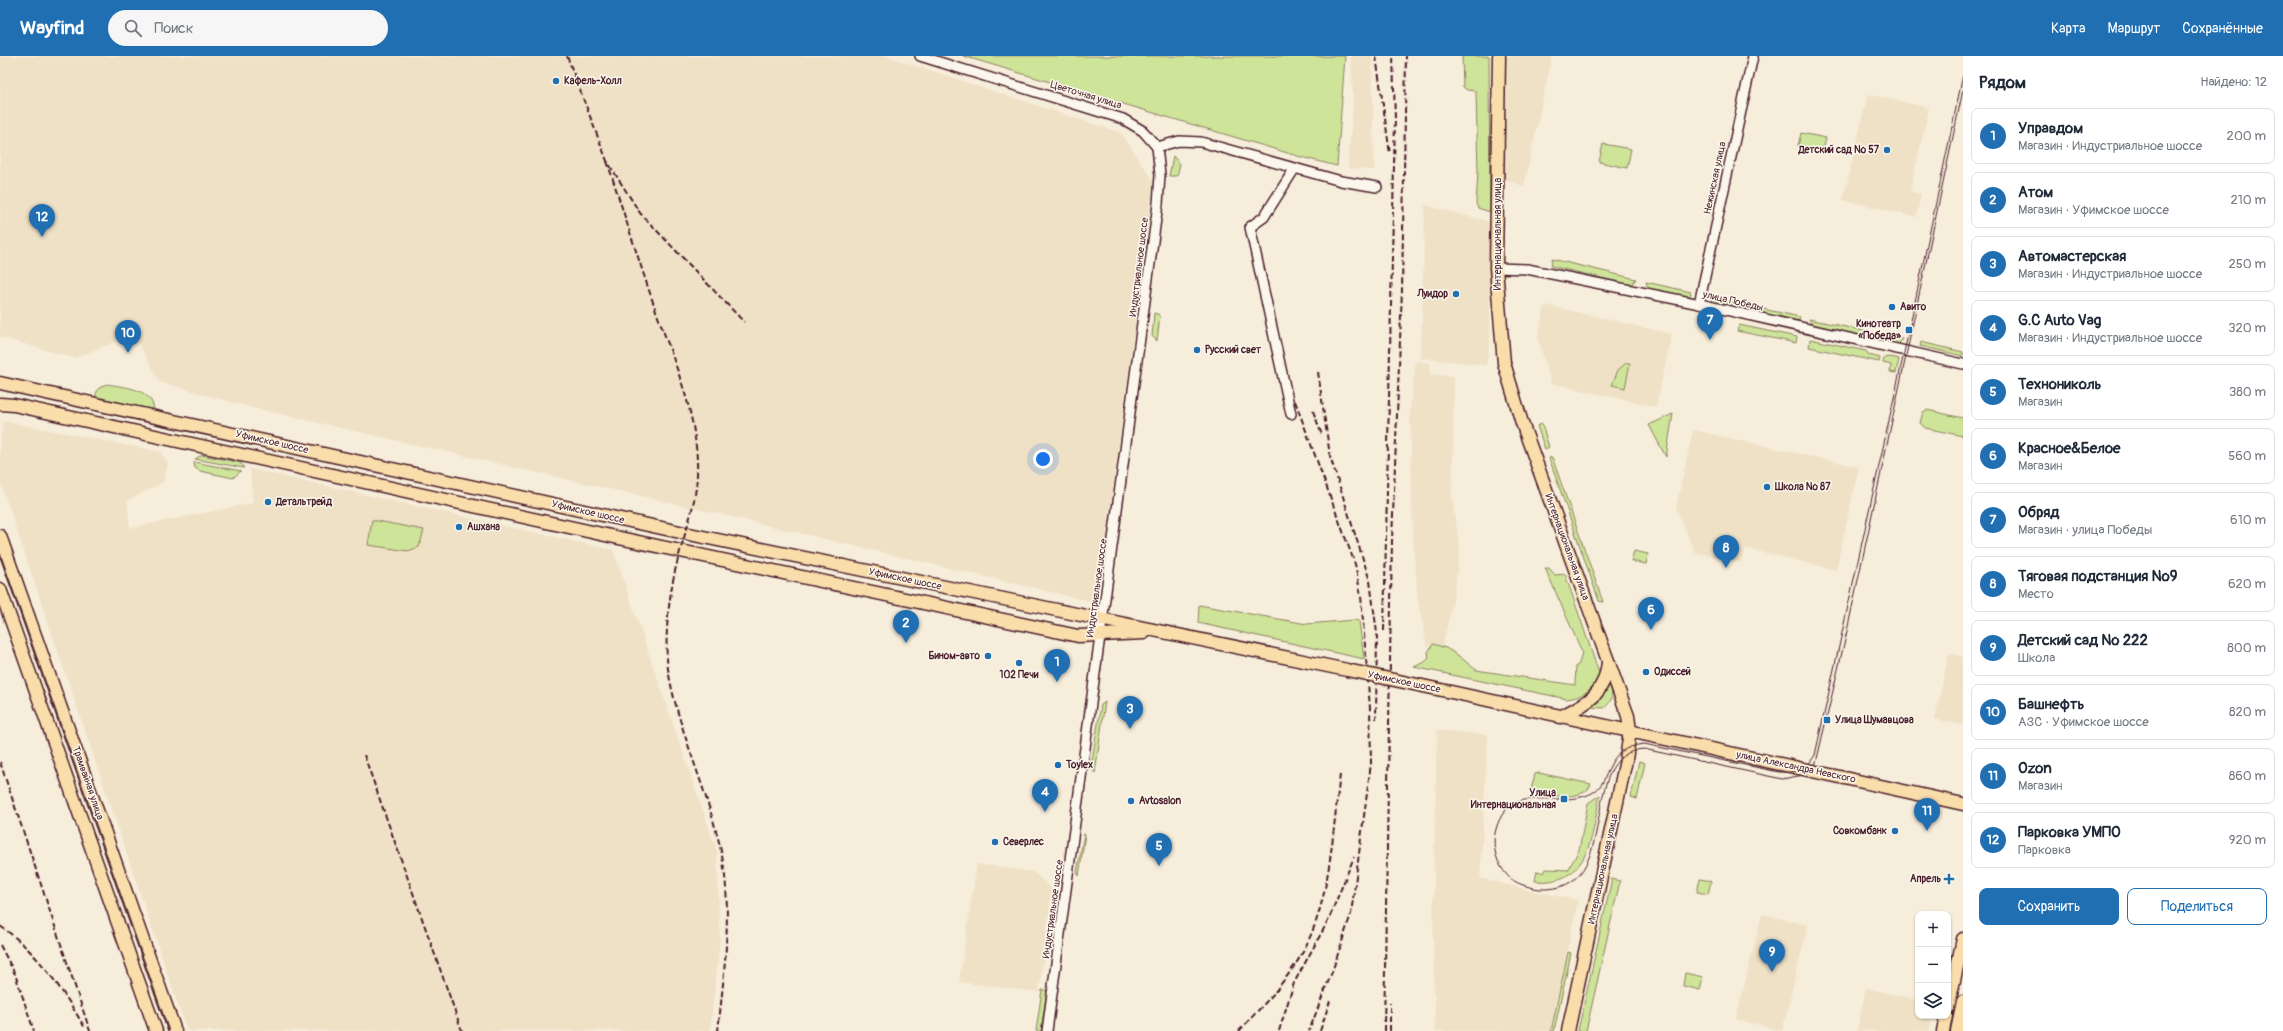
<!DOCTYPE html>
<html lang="ru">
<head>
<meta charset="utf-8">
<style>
	:root { --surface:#fff; --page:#f6f6f7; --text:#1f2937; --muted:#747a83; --line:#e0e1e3; --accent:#1f6fb2 }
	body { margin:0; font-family:Pangolin,sans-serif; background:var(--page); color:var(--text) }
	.controls { position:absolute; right:12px; bottom:12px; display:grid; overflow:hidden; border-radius:8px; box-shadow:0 1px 3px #0004 }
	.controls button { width:36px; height:36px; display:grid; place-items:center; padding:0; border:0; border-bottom:1px solid var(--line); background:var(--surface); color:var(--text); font:20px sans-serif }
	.you { position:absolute; left:1043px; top:403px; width:14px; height:14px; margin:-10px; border:3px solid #fff; border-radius:50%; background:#1a73e8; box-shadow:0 0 0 6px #1a73e833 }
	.badge { display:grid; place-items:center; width:26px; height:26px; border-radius:50%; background:var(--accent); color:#fff; font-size:13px; font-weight:700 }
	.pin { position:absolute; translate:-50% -33px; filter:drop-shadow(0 1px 2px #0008) }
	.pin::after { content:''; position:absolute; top:21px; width:14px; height:12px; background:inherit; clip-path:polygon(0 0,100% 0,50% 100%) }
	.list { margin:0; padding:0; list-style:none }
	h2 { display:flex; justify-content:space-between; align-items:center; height:52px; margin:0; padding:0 16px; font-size:17px }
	h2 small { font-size:13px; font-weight:400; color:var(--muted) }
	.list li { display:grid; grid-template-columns:26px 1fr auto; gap:12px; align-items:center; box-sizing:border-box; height:56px; margin:0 8px 8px; padding:0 8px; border:1px solid var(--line); border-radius:8px }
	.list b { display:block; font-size:15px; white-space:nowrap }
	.list p { margin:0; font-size:13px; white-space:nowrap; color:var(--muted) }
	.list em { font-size:13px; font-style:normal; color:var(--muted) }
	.actions { display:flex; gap:8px; padding:12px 16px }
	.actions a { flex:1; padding:9px 0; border:1px solid var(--accent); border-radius:8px; text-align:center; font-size:14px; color:var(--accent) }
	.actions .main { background:var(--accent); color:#fff }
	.icon { flex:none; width:22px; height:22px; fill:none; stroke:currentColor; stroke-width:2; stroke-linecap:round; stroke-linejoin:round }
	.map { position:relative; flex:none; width:1963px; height:975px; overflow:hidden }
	header { display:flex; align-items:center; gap:24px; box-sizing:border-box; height:56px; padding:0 20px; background:var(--accent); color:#fff }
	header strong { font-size:19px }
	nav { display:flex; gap:22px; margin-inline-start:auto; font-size:14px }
	.search { width:280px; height:36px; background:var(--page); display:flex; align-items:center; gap:10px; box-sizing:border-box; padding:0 14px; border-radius:22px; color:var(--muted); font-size:15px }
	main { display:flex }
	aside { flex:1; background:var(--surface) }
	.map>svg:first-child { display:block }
</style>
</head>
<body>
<header>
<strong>Wayfind</strong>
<div class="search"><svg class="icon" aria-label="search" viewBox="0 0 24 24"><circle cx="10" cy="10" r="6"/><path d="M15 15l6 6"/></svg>Поиск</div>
<nav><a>Карта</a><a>Маршрут</a><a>Сохранённые</a></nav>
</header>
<main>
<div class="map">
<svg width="1963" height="975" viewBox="0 0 1963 975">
	<rect width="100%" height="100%" fill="#f6eddb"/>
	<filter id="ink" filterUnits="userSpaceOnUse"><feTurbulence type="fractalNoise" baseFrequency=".025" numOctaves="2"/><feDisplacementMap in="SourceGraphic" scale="8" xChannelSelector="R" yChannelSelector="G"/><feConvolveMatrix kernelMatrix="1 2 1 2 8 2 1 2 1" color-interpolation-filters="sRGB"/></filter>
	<g filter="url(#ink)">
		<g fill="#efe1c6">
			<polygon points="0,0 886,0 1121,77 1154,126 1098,547 685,450 249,351 160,326 139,288 118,285 74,302 0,281"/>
			<polygon points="1351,0 1372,0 1374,114 1348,112 1353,47"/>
			<polygon points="1505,0 1552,0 1524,130 1504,124"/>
			<polygon points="1868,38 1929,52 1910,135 1921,138 1916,161 1843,144"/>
			<polygon points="1425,149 1490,166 1490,286 1486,309 1421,302"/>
			<polygon points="1545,249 1672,278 1656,351 1551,327 1538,282"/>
			<polygon points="1416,305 1430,307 1430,318 1454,320 1452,442 1460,493 1454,540 1442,592 1427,590 1418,546 1413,483 1410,353"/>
			<polygon points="4,365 161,396 168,408 163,426 127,445 130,472 253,447 250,413 613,494 717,795 720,883 710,975 187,975 0,425 0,385"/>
			<polygon points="1693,374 1859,411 1836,514 1745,492 1741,507 1695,496 1676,452"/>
			<polygon points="1949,597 1963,601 1963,669 1935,663"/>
			<polygon points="1437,674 1488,679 1480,822 1537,836 1578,844 1550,975 1435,975 1433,874"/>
			<polygon points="977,808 1033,816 1052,833 1039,936 959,926"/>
			<polygon points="1762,858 1808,869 1782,975 1736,963"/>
			<polygon points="1866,932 1918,944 1918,960 1933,960 1929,975 1857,975"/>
		</g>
		<g fill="#cee499" stroke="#8c8262">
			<polygon points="963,0 1345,0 1337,110 1301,101"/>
			<polygon points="1462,0 1489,0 1490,156 1478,152 1476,148 1478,116 1476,35 1467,34 1463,31"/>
			<polygon points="1801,77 1826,82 1823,95 1798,90"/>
			<polygon points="1603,88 1631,93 1627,112 1599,106"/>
			<polygon points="1173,100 1180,108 1177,120 1169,120"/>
			<polygon points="1552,203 1636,223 1631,229 1551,210"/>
			<polygon points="1646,226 1691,236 1689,243 1648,233"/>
			<polygon points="1712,242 1800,261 1798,267 1757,258 1754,253 1727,248 1721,251 1711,248"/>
			<polygon points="1154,257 1160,259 1157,285 1152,280"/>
			<polygon points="1809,263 1902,283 1899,288 1896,288 1813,270"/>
			<polygon points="1739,269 1797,281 1796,287 1737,275"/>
			<polygon points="1810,283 1866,295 1869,299 1880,302 1879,306 1809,291"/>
			<polygon points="1921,286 1963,296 1963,300 1920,290"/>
			<polygon points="1891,301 1899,303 1896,317 1890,316 1891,309 1883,307 1884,302"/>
			<polygon points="1626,307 1630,307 1625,332 1612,329 1618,314"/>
			<path d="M 106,328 C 124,331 152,332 154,354 L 95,341 L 98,333 Z"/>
			<polygon points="1927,354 1963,362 1963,380 1925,372 1920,367 1923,356"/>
			<polygon points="1673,358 1666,401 1649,369"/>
			<polygon points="1542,368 1549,391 1545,393 1537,370"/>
			<polygon points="202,399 241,407 244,412 195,403"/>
			<polygon points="1552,401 1603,546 1599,545 1549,402"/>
			<polygon points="194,406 241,415 233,422 200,415 195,412"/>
			<polygon points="372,464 424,474 419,491 408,495 368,489"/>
			<polygon points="1634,495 1648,498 1646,508 1631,505"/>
			<path d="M 1545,512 L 1549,512 L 1555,519 L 1565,518 L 1600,620 C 1592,634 1583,641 1567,643 L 1414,611 L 1425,606 L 1429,602 L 1428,596 L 1433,588 L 1446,592 L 1459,600 L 1476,614 L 1575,629 L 1576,610 L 1579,608 L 1582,596 Z"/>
			<polygon points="1199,549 1307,568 1354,564 1359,565 1364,603 1198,567"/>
			<path d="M 1609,626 C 1613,638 1614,644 1604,652 L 1589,651 Z"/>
			<polygon points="1105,646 1095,717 1091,711 1101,649"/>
			<polygon points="1639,705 1645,707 1637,743 1631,741"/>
			<path d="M 1539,717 L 1591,728 C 1584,746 1551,739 1535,738 L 1531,734 L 1535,718 Z"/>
			<path d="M 1600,739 C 1592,779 1590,830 1535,825 L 1537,815 L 1544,817 L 1546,813 L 1568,814 L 1579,794 L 1588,747 Z"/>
			<polygon points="1084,778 1085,778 1079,820 1077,816"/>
			<polygon points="1612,823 1620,825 1586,975 1578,975"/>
			<polygon points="1700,823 1711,825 1708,838 1697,836"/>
			<polygon points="1568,896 1571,897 1554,975 1551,975"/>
			<polygon points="1685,917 1703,921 1700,934 1683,930"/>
			<polygon points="1042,934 1047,934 1041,975 1036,975"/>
		</g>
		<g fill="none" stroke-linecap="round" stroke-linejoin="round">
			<defs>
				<g id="minor">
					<polyline points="920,0 1123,63 1143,75 1157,91"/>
					<polyline points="1157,91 1179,85 1201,86 1341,125 1377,131"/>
					<polyline points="1496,212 1527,213 1695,247 1963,308"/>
					<polyline points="1699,248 1753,0"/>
					<polyline points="1291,358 1250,171 1264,161 1295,112"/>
					<polyline points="1047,975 1158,148 1160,119 1157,91"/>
				</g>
				<g id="major">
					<polyline points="1499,0 1496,212 1504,307 1522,367 1628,660 1630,674 1626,704 1568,975"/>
					<path d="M 0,327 C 230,376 459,429 689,478 C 908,525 1128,567 1347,614"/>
					<path d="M 0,348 L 14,349 C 368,428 723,505 1078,580 L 1144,577"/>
					<polyline points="0,480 175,975"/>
					<polyline points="0,533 156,975"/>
					<polyline points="1451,636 1963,748"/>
					<path d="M 1560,661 C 1587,647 1604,640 1608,607"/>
					<polyline points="1948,952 1963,883"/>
					<polyline points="1943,975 1946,960"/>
					<polyline points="1957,975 1963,946"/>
				</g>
			</defs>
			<use href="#minor" stroke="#4a1f2b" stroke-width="12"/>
			<use href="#major" stroke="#4a1f2b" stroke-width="15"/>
			<use href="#minor" stroke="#fbf7ec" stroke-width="9"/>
			<use href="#major" stroke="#f9ddab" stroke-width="12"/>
			<g stroke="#4a1f2b" stroke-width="1">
				<path d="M 1963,19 L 1909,274 L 1815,699 C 1806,714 1796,717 1779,716 L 1644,688 C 1601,693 1614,725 1592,737 C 1558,755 1508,721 1495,777 C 1492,792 1497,808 1507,819 C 1513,827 1530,832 1540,833 C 1627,837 1573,697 1644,693 L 1782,723 L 1804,719 L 1816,707 L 1847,575 L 1963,34"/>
				<polyline points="0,497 169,975"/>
			</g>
			<g stroke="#4a1f2b" stroke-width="2" stroke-dasharray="6 3" stroke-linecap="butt">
				<polyline points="567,0 607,105 640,157 744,266"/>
				<polyline points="1376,0 1390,98"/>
				<path d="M 607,105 C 623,155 639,205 656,255 C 675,309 699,361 697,419 C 696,450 684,478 677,507 C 669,537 663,588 669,619 C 680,679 708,735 721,795 C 733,851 724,919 718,975"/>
				<polyline points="1318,316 1330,400 1370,525 1377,577 1376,663"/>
				<polyline points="1295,345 1355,508 1361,540 1370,652 1371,707 1351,858 1332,916 1309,975"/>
				<polyline points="1313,355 1322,379"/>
				<polyline points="1384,575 1395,63 1393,0"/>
				<polyline points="364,699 462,975"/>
				<polyline points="0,706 90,975"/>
				<path d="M 0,870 C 37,895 62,933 85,972"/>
				<polyline points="0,889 15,918 34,975"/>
				<path d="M 1275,936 C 1284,924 1293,913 1300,901 C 1331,848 1332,778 1340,719"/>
				<polyline points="1239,975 1278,933"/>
				<polyline points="1279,975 1294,927 1328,865 1354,801"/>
				<polyline points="1320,975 1330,945"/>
				<polyline points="1384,975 1392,484 1402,234 1406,0"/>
				<polyline points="1390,975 1390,947"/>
			</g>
			<defs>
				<polyline id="major-bridge" points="1347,614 1451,636"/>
			</defs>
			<use href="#major-bridge" stroke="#4a1f2b" stroke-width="15" stroke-linecap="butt"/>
			<use href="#major-bridge" stroke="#f9ddab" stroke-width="12"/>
		</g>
	</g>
	<g fill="#1f6fb2" stroke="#fbf7ec" stroke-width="1.5">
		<circle cx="556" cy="25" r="4"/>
		<circle cx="1887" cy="94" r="4"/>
		<circle cx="1456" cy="238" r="4"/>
		<circle cx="1892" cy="251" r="4"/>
		<rect x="1905" y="270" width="8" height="8" rx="2"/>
		<circle cx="1197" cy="294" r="4"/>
		<circle cx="1767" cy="431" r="4"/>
		<circle cx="268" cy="446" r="4"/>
		<circle cx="459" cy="471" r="4"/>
		<circle cx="988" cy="600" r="4"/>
		<circle cx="1019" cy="607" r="4"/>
		<circle cx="1646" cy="616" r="4"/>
		<rect x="1823" y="660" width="8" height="8" rx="2"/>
		<circle cx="1058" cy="709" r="4"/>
		<rect x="1560" y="739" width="8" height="8" rx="2"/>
		<circle cx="1131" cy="745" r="4"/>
		<circle cx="1895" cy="775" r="4"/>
		<circle cx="995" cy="786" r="4"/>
		<path d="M1947 817h4v4h4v4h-4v4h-4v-4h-4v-4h4z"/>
	</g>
	<g text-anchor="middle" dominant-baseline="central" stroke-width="3" stroke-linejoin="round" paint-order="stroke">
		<g font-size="10" font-weight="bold" fill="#4a1f2b" stroke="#fbf7ec" text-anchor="start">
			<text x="564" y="25">Кафель-Холл</text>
			<text x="1879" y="94" text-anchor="end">Детский сад № 57</text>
			<text x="1448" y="238" text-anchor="end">Луидор</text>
			<text x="1900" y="251">Авито</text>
			<text x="1901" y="268" text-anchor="end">Кинотеатр<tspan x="1901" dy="12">«Победа»</tspan></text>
			<text x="1205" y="294">Русский свет</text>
			<text x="1775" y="431">Школа № 87</text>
			<text x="276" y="446">Детальтрейд</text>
			<text x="467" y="471">Ашхана</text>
			<text x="980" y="600" text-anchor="end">Бином-авто</text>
			<text x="1654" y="616">Одиссей</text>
			<text x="1019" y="619" text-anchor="middle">102 Печи</text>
			<text x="1835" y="664">Улица Шумавцова</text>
			<text x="1066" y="709">Toylex</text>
			<text x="1556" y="737" text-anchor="end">Улица<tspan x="1556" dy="12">Интернациональная</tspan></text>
			<text x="1139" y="745">Avtosalon</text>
			<text x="1887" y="775" text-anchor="end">Совкомбанк</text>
			<text x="1003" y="786">Северлес</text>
			<text x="1941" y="823" text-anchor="end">Апрель</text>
		</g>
		<g font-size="10" fill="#4a1f2b" stroke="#fbf7ec">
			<text transform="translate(1086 39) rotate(17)">Цветочная улица</text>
			<text transform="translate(1715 122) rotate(-78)">Нежинская улица</text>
			<text transform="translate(1498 178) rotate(-90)">Интернациональная улица</text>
			<text transform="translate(1139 211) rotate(-83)">Индустриальное шоссе</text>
			<text transform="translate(1733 245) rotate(13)">улица Победы</text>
			<text transform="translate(272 386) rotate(13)">Уфимское шоссе</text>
			<text transform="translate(588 456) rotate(13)">Уфимское шоссе</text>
			<text transform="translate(1567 491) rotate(70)">Интернациональная улица</text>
			<text transform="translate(905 523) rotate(12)">Уфимское шоссе</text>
			<text transform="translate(1097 532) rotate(-82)">Индустриальное шоссе</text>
			<text transform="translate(1404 626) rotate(12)">Уфимское шоссе</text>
			<text transform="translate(1796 711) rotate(12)">улица Александра Невского</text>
			<text transform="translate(88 727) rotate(71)">Трамвайная улица</text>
			<text transform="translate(1603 813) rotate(-78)">Интернациональная улица</text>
			<text transform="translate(1053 853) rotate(-82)">Индустриальное шоссе</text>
		</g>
	</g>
</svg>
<div class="controls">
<button>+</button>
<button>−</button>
<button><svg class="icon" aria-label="layers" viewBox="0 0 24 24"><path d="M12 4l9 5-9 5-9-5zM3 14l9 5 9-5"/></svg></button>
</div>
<div class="you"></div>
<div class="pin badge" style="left:1057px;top:626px">1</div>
<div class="pin badge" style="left:906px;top:587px">2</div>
<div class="pin badge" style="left:1130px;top:673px">3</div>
<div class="pin badge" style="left:1045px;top:756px">4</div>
<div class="pin badge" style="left:1159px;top:810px">5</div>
<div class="pin badge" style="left:1651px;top:574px">6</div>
<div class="pin badge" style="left:1710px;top:284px">7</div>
<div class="pin badge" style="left:1726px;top:512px">8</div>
<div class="pin badge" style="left:1772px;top:916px">9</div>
<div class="pin badge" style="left:128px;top:297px">10</div>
<div class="pin badge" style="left:1927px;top:775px">11</div>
<div class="pin badge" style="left:42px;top:181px">12</div>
</div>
<aside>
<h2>Рядом<small>Найдено: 12</small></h2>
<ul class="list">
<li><span class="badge">1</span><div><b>Управдом</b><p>Магазин · Индустриальное шоссе</p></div><em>200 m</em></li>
<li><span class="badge">2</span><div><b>Атом</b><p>Магазин · Уфимское шоссе</p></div><em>210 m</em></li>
<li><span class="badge">3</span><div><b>Автомастерская</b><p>Магазин · Индустриальное шоссе</p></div><em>250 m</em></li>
<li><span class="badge">4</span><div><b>G.C Auto Vag</b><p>Магазин · Индустриальное шоссе</p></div><em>320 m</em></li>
<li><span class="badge">5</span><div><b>Технониколь</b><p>Магазин</p></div><em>380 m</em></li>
<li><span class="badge">6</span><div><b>Красное&amp;Белое</b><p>Магазин</p></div><em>560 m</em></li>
<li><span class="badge">7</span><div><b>Обряд</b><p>Магазин · улица Победы</p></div><em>610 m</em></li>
<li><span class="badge">8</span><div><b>Тяговая подстанция №9</b><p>Место</p></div><em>620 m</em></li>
<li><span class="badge">9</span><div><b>Детский сад № 222</b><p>Школа</p></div><em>800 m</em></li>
<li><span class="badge">10</span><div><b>Башнефть</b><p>АЗС · Уфимское шоссе</p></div><em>820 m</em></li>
<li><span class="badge">11</span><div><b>Ozon</b><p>Магазин</p></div><em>860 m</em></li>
<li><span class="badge">12</span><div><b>Парковка УМПО</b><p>Парковка</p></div><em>920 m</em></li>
</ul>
<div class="actions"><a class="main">Сохранить</a><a>Поделиться</a></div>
</aside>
</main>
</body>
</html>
